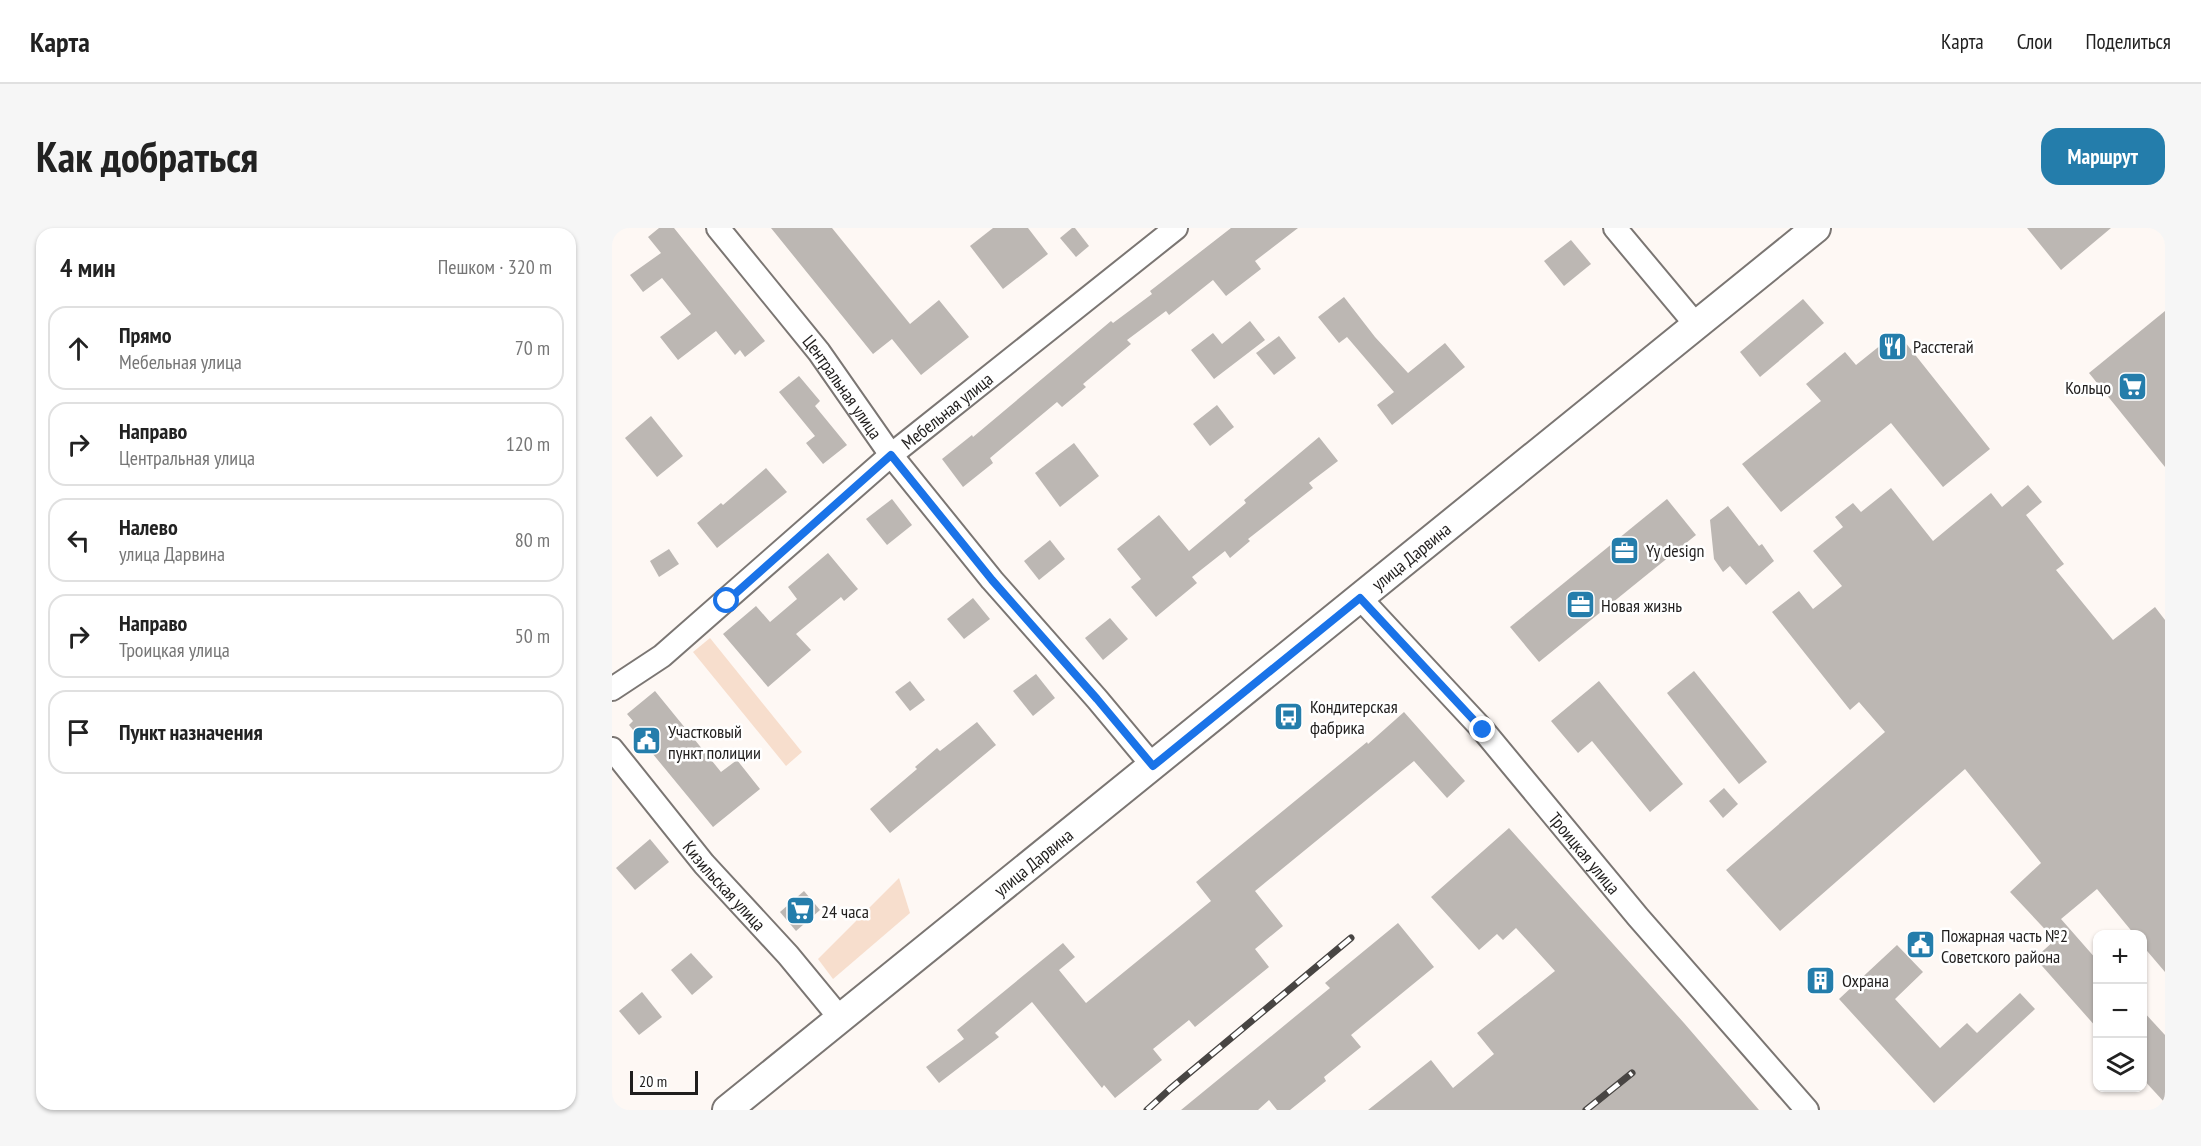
<!DOCTYPE html>
<html lang="ru">
<head>
<meta charset="utf-8">
<style>
	:root { --surface:#fff; --page:#f6f6f6; --text:#222; --muted:#767676; --line:#e0e0e0; --accent:#247dab }
	body { margin:0; font-family:"PT Sans Narrow",sans-serif; background:var(--page); color:var(--text) }
	.controls { position:absolute; right:18px; bottom:18px; display:grid; overflow:hidden; border-radius:12px; box-shadow:0 2px 4px #0004 }
	.controls button { width:54px; height:54px; display:grid; place-items:center; padding:0; border:0; border-bottom:2px solid var(--line); background:var(--surface); color:var(--text); font:30px sans-serif }
	.scale { position:absolute; left:18px; bottom:15px; width:68px; box-sizing:border-box; padding-left:6px; border:3px solid #201e1d; border-top:0; font-size:16px; line-height:21px; white-space:nowrap; color:#201e1d; -webkit-text-stroke:4px #fff; paint-order:stroke }
	.stop { position:absolute; width:18px; height:18px; margin:-14px; border:4px solid #1a73e8; border-radius:50%; background:#fff }
	.stop.end { background:#1a73e8; border-color:#fff; box-shadow:0 2px 6px #0008 }
	.list { margin:0; padding:0; list-style:none }
	h2 { display:flex; justify-content:space-between; align-items:center; height:78px; margin:0; padding:0 24px; font-size:26px }
	h2 small { font-size:20px; font-weight:400; color:var(--muted) }
	.list li { display:grid; grid-template-columns:39px 1fr auto; gap:18px; align-items:center; box-sizing:border-box; height:84px; margin:0 12px 12px; padding:0 12px; border:2px solid var(--line); border-radius:18px }
	.list b { display:block; font-size:22px; white-space:nowrap }
	.list p { margin:0; font-size:20px; white-space:nowrap; color:var(--muted) }
	.list em { font-size:20px; font-style:normal; color:var(--muted) }
	.icon { flex:none; width:33px; height:33px; fill:none; stroke:currentColor; stroke-width:2; stroke-linecap:round; stroke-linejoin:round }
	.map { position:relative; flex:none; width:1553px; height:882px; overflow:hidden; border-radius:18px }
	header { display:flex; align-items:center; gap:36px; box-sizing:border-box; height:84px; padding:0 30px; background:var(--surface); border-bottom:2px solid var(--line) }
	header strong { font-size:28px }
	nav { display:flex; gap:33px; margin-inline-start:auto; font-size:21px }
	.intro { display:flex; align-items:center; justify-content:space-between; box-sizing:border-box; height:144px; padding:0 36px }
	h1 { margin:0; font-size:42px }
	.button { padding:15px 27px; border-radius:18px; background:var(--accent); color:#fff; font-size:21px; font-weight:700 }
	main { display:flex; gap:36px; padding:0 36px }
	aside { flex:1; background:var(--surface); border-radius:18px; box-shadow:0 2px 4px #0004 }
	.map>svg:first-child { display:block }
</style>
</head>
<body>
<header>
<strong>Карта</strong>
<nav><a>Карта</a><a>Слои</a><a>Поделиться</a></nav>
</header>
<div class="intro"><h1>Как добраться</h1><a class="button">Маршрут</a></div>
<main>
<aside>
<h2>4 мин<small>Пешком · 320 m</small></h2>
<ul class="list">
<li><svg class="icon" aria-label="ahead" viewBox="0 0 24 24"><path d="M12 20V5M6 11l6-6 6 6"/></svg><div><b>Прямо</b><p>Мебельная улица</p></div><em>70 m</em></li>
<li><svg class="icon" aria-label="right" viewBox="0 0 24 24"><path d="M7 20v-9h11M14 6l5 5-5 5"/></svg><div><b>Направо</b><p>Центральная улица</p></div><em>120 m</em></li>
<li><svg class="icon" aria-label="left" viewBox="0 0 24 24"><path d="M17 20v-9H6M10 6l-5 5 5 5"/></svg><div><b>Налево</b><p>улица Дарвина</p></div><em>80 m</em></li>
<li><svg class="icon" aria-label="right" viewBox="0 0 24 24"><path d="M7 20v-9h11M14 6l5 5-5 5"/></svg><div><b>Направо</b><p>Троицкая улица</p></div><em>50 m</em></li>
<li><svg class="icon" aria-label="arrive" viewBox="0 0 24 24"><path d="M6 21V4h12l-3 4 3 4H6"/></svg><div><b>Пункт назначения</b></div></li>
</ul>
</aside>
<div class="map">
<svg width="1553" height="882" viewBox="0 0 1553 882">
	<rect width="100%" height="100%" fill="#fef8f4"/>
	<g fill="#f7decd">
		<polygon points="98,410 190,524 174,538 81,424"/>
		<polygon points="287,650 298,685 221,751 206,731"/>
	</g>
	<g fill="#bcb7b3">
		<polygon points="47,0 62,0 153,113 133,129 128,122 123,127 104,103 66,132 48,109 79,86 50,50 31,64 18,47 49,25 36,9"/>
		<polygon points="159,0 220,0 298,96 327,72 357,109 309,147 280,111 261,126"/>
		<polygon points="381,0 416,0 436,26 391,61 358,18"/>
		<polygon points="460,0 463,0 477,18 464,29 448,10"/>
		<polygon points="619,0 686,0 643,33 649,41 614,68 601,52 557,87 554,83 515,112 519,116 471,156 474,159 450,179 445,174 378,230 381,235 351,259 330,231 360,207 361,209 499,93 501,95 540,66 538,63"/>
		<polygon points="1415,0 1499,0 1449,42"/>
		<polygon points="959,12 979,36 952,58 932,33"/>
		<polygon points="732,69 763,109 796,145 833,115 853,139 780,197 765,177 782,164 735,109 727,115 706,89"/>
		<polygon points="1191,71 1212,95 1148,149 1128,124"/>
		<polygon points="1553,83 1553,239 1477,145"/>
		<polygon points="638,93 653,112 602,151 579,122 601,105 610,116"/>
		<polygon points="1285,104 1378,221 1331,259 1279,195 1169,284 1130,236 1209,173 1194,156 1233,124 1244,137"/>
		<polygon points="667,108 684,130 662,147 644,125"/>
		<polygon points="187,148 208,173 203,178 235,217 211,236 194,215 203,208 167,164"/>
		<polygon points="605,177 622,199 598,218 581,196"/>
		<polygon points="39,188 71,228 45,249 13,210"/>
		<polygon points="707,209 726,233 697,255 701,260 636,311 638,313 618,330 613,323 580,349 585,355 544,389 519,359 529,351 505,321 547,287 577,323 634,275 632,272"/>
		<polygon points="462,215 487,248 448,279 423,245"/>
		<polygon points="154,240 175,264 105,320 85,295 109,275 111,277"/>
		<polygon points="1416,257 1430,274 1414,287 1452,336 1444,342 1501,412 1543,379 1553,392 1553,744 1530,717 1530,706 1522,706 1485,661 1449,691 1485,732 1485,800 1423,730 1443,712 1398,664 1429,635 1353,541 1168,703 1114,642 1273,504 1247,474 1238,482 1160,384 1187,363 1201,381 1230,358 1201,323 1231,299 1223,289 1241,275 1249,284 1279,260 1321,313 1379,265 1390,279"/>
		<polygon points="280,271 300,297 275,317 254,291"/>
		<polygon points="1055,271 1084,307 927,434 898,399"/>
		<polygon points="1116,278 1147,318 1150,316 1162,333 1134,357 1118,338 1111,344 1102,331 1098,292"/>
		<polygon points="438,312 453,331 427,352 412,333"/>
		<polygon points="57,321 67,336 47,349 38,333"/>
		<polygon points="216,325 246,361 232,373 229,369 184,406 199,422 156,459 111,406 144,378 158,394 185,371 176,359"/>
		<polygon points="361,370 378,391 352,411 335,391"/>
		<polygon points="498,390 516,411 491,432 473,410"/>
		<polygon points="1082,443 1155,534 1127,556 1055,465"/>
		<polygon points="424,446 443,470 421,488 401,463"/>
		<polygon points="298,453 313,472 298,483 283,464"/>
		<polygon points="987,453 1071,556 1038,584 980,513 966,525 939,493"/>
		<polygon points="43,463 109,544 125,532 148,561 101,599 17,497 21,493 15,486"/>
		<polygon points="792,484 853,553 835,570 802,533 643,663 671,698 643,721 657,739 583,799 577,792 541,821 550,832 503,870 492,857 490,860 420,774 383,805 387,809 327,855 314,839 352,811 345,802 451,715 463,729 447,742 474,775 599,673 584,654 755,514 756,516"/>
		<polygon points="365,494 384,517 278,605 258,581 305,541 303,539 325,520 328,523"/>
		<polygon points="1112,560 1126,576 1111,590 1097,573"/>
		<polygon points="897,600 1072,795 1147,882 756,882 819,832 841,860 882,826 865,805 943,743 904,700 891,712 885,706 867,722 819,669"/>
		<polygon points="38,611 57,634 23,662 4,640"/>
		<polygon points="192,663 208,682 184,703 168,684"/>
		<polygon points="786,695 822,739 739,807 749,819 712,849 714,853 678,882 665,882 657,872 646,882 569,882 718,760 713,755"/>
		<polygon points="1285,717 1311,744 1283,771 1328,820 1355,795 1365,805 1408,765 1423,781 1322,875 1227,771"/>
		<polygon points="79,725 101,749 80,767 59,742"/>
		<polygon points="30,764 50,789 27,807 7,783"/>
		<polygon points="1530,782 1553,807 1553,875 1530,850"/>
	</g>
	<g fill="none" stroke-linecap="round" stroke-linejoin="round">
		<defs>
			<g id="minor">
				<path id="s1" d="M 106,0 L 207,124 L 279,227 L 380,352 L 485,471 L 541,538"/>
				<polyline points="1003,0 1085,98"/>
				<path id="s2" d="M 748,370 L 871,502 L 1026,689 L 1195,882"/>
				<path id="s3" d="M 0,461 L 50,428 L 279,227 L 564,0"/>
				<path id="s4" d="M 0,521 L 92,636 L 176,727 L 228,790"/>
			</g>
			<g id="major">
				<path id="s5" d="M 115,882 L 1204,0"/>
			</g>
		</defs>
		<use href="#minor" stroke="#7b7673" stroke-width="26"/>
		<use href="#major" stroke="#7b7673" stroke-width="32"/>
		<use href="#minor" stroke="#fff" stroke-width="22"/>
		<use href="#major" stroke="#fff" stroke-width="28"/>
		<defs>
			<g id="rail">
				<polyline points="535,882 558,861 739,710"/>
				<polyline points="974,882 1020,845"/>
			</g>
		</defs>
		<use href="#rail" stroke="#484543" stroke-width="7"/>
		<use href="#rail" stroke="#fff" stroke-width="4.5" stroke-dasharray="14" stroke-linecap="butt"/>
	</g>
	<g fill="none" stroke-linecap="round" stroke-linejoin="round">
		<polyline stroke="#1a73e8" stroke-width="8" points="115,373 279,227 380,352 485,471 541,538 748,370 871,502"/>
	</g>
	<defs>
		<symbol id="restaurant-square" viewBox="-11 -11 22 22"><rect x="-9" y="-9" width="18" height="18" rx="4" fill="#247dab" stroke="#fff"/><path d="M-5-6h1v4h1v-4h1v4h1v-4h1v5L-1.5 .5V6h-2V.5L-5-1ZM5-6V6H3V1.5H1.5Q1.5-4 5-6Z" fill="#fff"/></symbol>
		<symbol id="supermarket-square" viewBox="-11 -11 22 22"><rect x="-9" y="-9" width="18" height="18" rx="4" fill="#247dab" stroke="#fff"/><path d="M-6-5.5h2.5l.6 2H6L4.5 2H-2.5L-4.4-4H-6ZM-1.5 3.2a1.3 1.3 0 1 0 .1 0ZM3 3.2a1.3 1.3 0 1 0 .1 0Z" fill="#fff"/></symbol>
		<symbol id="office-square" viewBox="-11 -11 22 22"><rect x="-9" y="-9" width="18" height="18" rx="4" fill="#247dab" stroke="#fff"/><path d="M-6-3h4V-5.5h4V-3h4V5H-6ZM-1-4.5V-3h2v-1.5ZM-6 0V1H6V0Z" fill="#fff"/></symbol>
		<symbol id="bus-square" viewBox="-11 -11 22 22"><rect x="-9" y="-9" width="18" height="18" rx="4" fill="#247dab" stroke="#fff"/><path d="M-5-6H5V4H4V6H2V4H-2V6H-4V4H-5ZM-3.5-4V0h7V-4ZM-3.5 1.2v1.5H-2V1.2ZM2 1.2v1.5H3.5V1.2Z" fill="#fff"/></symbol>
		<symbol id="civic-square" viewBox="-11 -11 22 22"><rect x="-9" y="-9" width="18" height="18" rx="4" fill="#247dab" stroke="#fff"/><path d="M-.6-6.5H3V-4.5H.6V-3L4-1V1h2V6H-6V1h2V-1L-.6-3ZM-1.2 2.5V6h2.4V2.5Z" fill="#fff"/></symbol>
		<symbol id="building-square" viewBox="-11 -11 22 22"><rect x="-9" y="-9" width="18" height="18" rx="4" fill="#247dab" stroke="#fff"/><path d="M-4-6H4V6H1V3H-1V6H-4ZM-2.5-4.3h1.7v1.8h-1.7ZM.8-4.3h1.7v1.8H.8ZM-2.5-1h1.7V.8h-1.7ZM.8-1h1.7V.8H.8Z" fill="#fff"/></symbol>
	</defs>
	<g fill-rule="evenodd">
		<use href="#restaurant-square" x="1264" y="102" width="33" height="33"/>
		<use href="#supermarket-square" x="1504" y="142" width="33" height="33"/>
		<use href="#office-square" x="996" y="306" width="33" height="33"/>
		<use href="#office-square" x="952" y="360" width="33" height="33"/>
		<use href="#bus-square" x="660" y="472" width="33" height="33"/>
		<use href="#civic-square" x="18" y="496" width="33" height="33"/>
		<use href="#supermarket-square" x="172" y="666" width="33" height="33"/>
		<use href="#civic-square" x="1292" y="700" width="33" height="33"/>
		<use href="#building-square" x="1192" y="736" width="33" height="33"/>
	</g>
	<g text-anchor="middle" dominant-baseline="central" stroke-width="5" stroke-linejoin="round" paint-order="stroke">
		<g font-size="18" fill="#201e1d" stroke="#fff" text-anchor="start">
			<text x="1301" y="118">Расстегай</text>
			<text x="1499" y="159" text-anchor="end">Кольцо</text>
			<text x="1034" y="322">Yy design</text>
			<text x="989" y="377">Новая жизнь</text>
			<text x="698" y="478">Кондитерская<tspan x="698" dy="21">фабрика</tspan></text>
			<text x="56" y="503">Участковый<tspan x="56" dy="21">пункт полиции</tspan></text>
			<text x="209" y="683">24 часа</text>
			<text x="1329" y="707">Пожарная часть №2<tspan x="1329" dy="21">Советского района</tspan></text>
			<text x="1230" y="752">Охрана</text>
		</g>
		<g font-size="18" fill="#201e1d" stroke="#fff">
			<text stroke="none"><textPath href="#s1" startOffset="202">Центральная улица</textPath></text>
			<text stroke="none"><textPath href="#s3" startOffset="436">Мебельная улица</textPath></text>
			<text stroke="none"><textPath href="#s5" startOffset="880">улица Дарвина</textPath></text>
			<text stroke="none"><textPath href="#s2" startOffset="340">Троицкая улица</textPath></text>
			<text stroke="none"><textPath href="#s5" startOffset="394">улица Дарвина</textPath></text>
			<text stroke="none"><textPath href="#s4" startOffset="177">Кизильская улица</textPath></text>
		</g>
	</g>
</svg>
<div class="controls">
<button>+</button>
<button>−</button>
<button><svg class="icon" aria-label="layers" viewBox="0 0 24 24"><path d="M12 4l9 5-9 5-9-5zM3 14l9 5 9-5"/></svg></button>
</div>
<div class="scale">20 m</div>
<div class="stop" style="left:115px;top:373px"></div>
<div class="stop end" style="left:871px;top:502px"></div>
</div>
</main>
</body>
</html>
